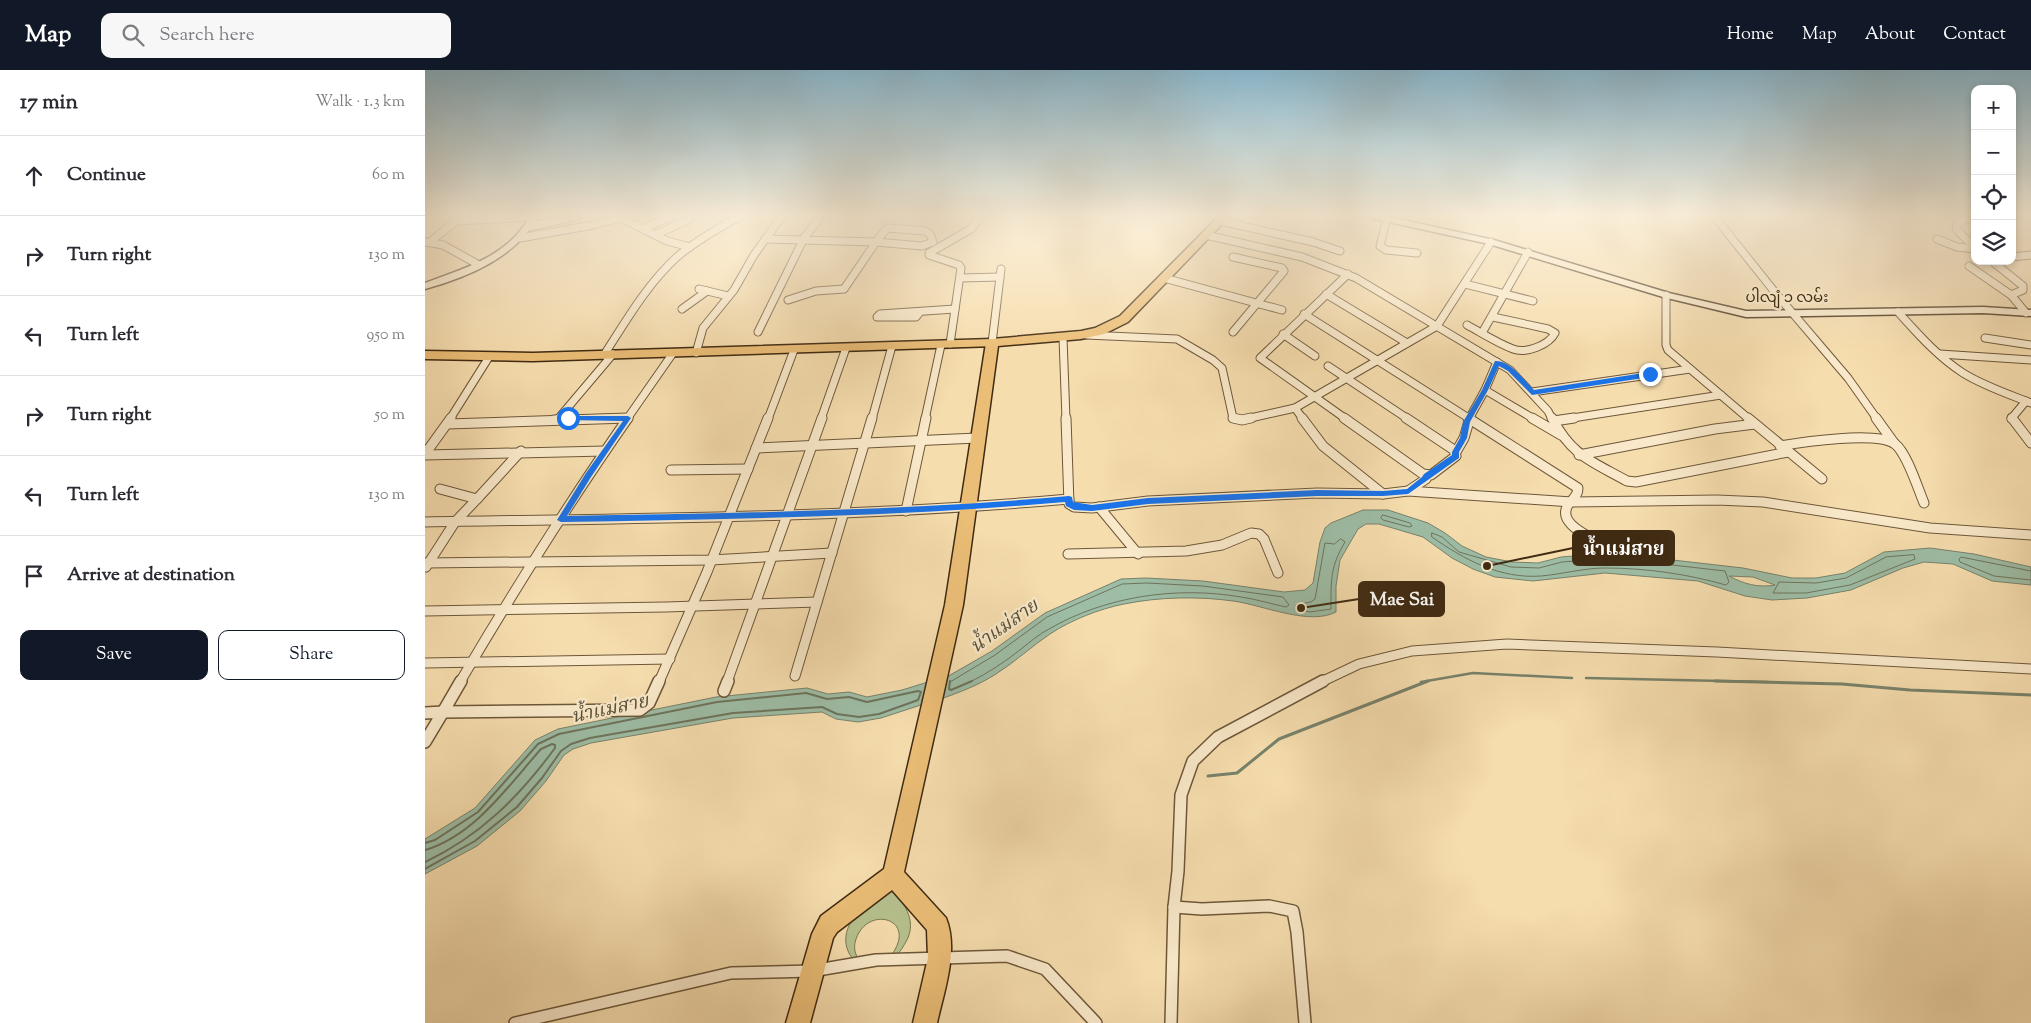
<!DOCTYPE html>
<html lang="en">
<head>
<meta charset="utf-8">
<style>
	:root { --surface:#fff; --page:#f7f7f7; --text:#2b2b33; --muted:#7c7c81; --line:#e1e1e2; --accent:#111827 }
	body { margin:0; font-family:"Sorts Mill Goudy","Noto Sans Myanmar","Noto Serif Thai",serif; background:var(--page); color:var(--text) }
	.controls { position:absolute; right:15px; top:15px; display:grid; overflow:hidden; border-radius:10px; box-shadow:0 2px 8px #0003 }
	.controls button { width:45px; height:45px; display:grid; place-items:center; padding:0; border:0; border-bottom:1px solid var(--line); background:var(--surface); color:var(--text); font:25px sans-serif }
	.stop { position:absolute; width:15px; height:15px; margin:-11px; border:4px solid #1a73e8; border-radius:50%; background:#fff }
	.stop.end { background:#1a73e8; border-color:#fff; box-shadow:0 1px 5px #0008 }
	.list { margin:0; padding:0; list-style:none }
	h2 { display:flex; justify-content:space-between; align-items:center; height:65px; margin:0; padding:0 20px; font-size:21px }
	h2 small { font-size:16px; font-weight:400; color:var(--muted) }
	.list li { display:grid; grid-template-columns:32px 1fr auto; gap:15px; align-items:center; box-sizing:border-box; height:80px; padding:0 20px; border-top:1px solid var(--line) }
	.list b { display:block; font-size:19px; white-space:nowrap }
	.list em { font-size:16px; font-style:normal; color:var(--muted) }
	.actions { display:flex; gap:10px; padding:15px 20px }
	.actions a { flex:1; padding:11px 0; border:1px solid var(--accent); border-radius:10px; text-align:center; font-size:18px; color:var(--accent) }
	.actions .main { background:var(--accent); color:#fff }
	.icon { flex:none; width:28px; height:28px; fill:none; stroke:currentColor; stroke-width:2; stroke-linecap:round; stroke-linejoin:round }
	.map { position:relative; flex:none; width:1606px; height:953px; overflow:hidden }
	header { display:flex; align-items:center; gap:30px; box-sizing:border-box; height:70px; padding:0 25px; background:var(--accent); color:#fff }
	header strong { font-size:24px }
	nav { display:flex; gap:28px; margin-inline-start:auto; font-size:18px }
	.search { width:350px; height:45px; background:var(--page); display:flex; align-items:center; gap:12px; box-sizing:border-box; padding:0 18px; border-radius:10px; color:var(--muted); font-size:19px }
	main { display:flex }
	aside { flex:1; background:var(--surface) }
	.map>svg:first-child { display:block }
</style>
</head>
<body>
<header>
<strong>Map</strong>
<div class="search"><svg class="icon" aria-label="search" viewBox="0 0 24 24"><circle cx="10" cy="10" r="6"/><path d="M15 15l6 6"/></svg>Search here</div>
<nav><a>Home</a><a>Map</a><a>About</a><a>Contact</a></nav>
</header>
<main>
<aside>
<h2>17 min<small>Walk · 1.3 km</small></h2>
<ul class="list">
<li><svg class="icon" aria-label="ahead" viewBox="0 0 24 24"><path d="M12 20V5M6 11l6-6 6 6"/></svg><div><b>Continue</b></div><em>60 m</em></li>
<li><svg class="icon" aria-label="right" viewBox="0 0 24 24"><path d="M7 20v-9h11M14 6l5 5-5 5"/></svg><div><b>Turn right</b></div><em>130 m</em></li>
<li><svg class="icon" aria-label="left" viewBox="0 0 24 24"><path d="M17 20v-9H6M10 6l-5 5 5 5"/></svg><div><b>Turn left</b></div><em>950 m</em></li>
<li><svg class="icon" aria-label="right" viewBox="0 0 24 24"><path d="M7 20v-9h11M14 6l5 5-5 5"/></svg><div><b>Turn right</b></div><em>50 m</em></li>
<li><svg class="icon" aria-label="left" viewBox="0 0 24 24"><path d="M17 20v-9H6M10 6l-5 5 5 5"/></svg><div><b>Turn left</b></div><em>130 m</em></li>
<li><svg class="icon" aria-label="arrive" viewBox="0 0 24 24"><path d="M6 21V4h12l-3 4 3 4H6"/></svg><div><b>Arrive at destination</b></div></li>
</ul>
<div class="actions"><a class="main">Save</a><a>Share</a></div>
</aside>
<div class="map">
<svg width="1606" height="953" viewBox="0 0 1606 953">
	<rect width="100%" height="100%" fill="#f6ddae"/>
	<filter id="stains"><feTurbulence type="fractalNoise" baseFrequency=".004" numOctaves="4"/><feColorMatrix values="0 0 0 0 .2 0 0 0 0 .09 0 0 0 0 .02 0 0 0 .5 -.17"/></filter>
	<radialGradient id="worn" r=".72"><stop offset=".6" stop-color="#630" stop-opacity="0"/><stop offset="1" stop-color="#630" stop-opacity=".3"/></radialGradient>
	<path fill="#b6c28f" stroke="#7a7650" d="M 468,817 C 480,836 494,853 479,875 C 476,881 472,886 465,887 C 495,849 443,834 431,869 C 428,878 430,885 435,891 L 428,889 C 418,877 419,863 427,850 Z"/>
	<g fill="#9dbda6" stroke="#77826b" fill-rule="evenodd">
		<path d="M 938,440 L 963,440 L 1003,453 L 1020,463 L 1037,476 L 1061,487 L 1087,492 L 1113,493 L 1136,487 L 1186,483 L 1318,498 L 1367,508 L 1391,508 L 1420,503 L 1459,482 L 1505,478 L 1549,484 L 1606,497 L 1606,515 L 1567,511 L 1528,494 L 1499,492 L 1478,498 L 1426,520 L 1382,528 L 1347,530 L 1320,526 L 1273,511 L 1180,503 L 1108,511 L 1070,507 L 1048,499 L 1027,488 L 998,467 L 954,454 L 941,454 L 933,459 L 915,490 L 911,516 L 911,542 C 884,556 838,535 808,531 C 773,526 733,527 699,534 C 674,539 646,550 625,564 C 607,576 590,592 571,604 C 554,615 535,622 516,629 L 520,608 L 567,581 L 620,543 L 696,509 L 721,508 L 778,511 L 859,522 L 880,520 L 888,513 L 895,472 L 900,458 L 906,453 ZM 1304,506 L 1328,507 L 1350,515 C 1333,518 1319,514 1304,506 Z"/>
		<polygon points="503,612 499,634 456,648 433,652 411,649 397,642 308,648 166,673 148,679 139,685 121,711 95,741 52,776 0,804 0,769 50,738 110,670 133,659 291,627 382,618 403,624 424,622 442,627 477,620"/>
	</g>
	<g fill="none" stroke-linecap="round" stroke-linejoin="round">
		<g stroke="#6e745c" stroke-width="1">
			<polygon points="958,445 985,453 987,456 984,457 958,450 956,448"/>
			<path d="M 1007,463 L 1017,467 L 1034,482 L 1086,497 L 1114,498 L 1137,492 L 1186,488 L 1300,501 L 1304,512 L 1301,515 C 1262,504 1221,498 1180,498 C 1159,498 1138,504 1116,506 C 1075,509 1040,490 1007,467 Z"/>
			<path d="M 916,469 L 920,472 C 905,497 906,511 906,539 L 885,542 L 870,539 L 871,535 L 886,532 L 890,529 L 900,473 L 909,474 Z"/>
			<polygon points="1489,485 1490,489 1425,515 1381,523 1348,523 1354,512 1391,513 1421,508 1461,487"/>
			<polyline points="1606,501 1536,487 1534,489 1535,492 1569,506 1606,510"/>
			<path d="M 525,612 L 570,585 L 622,547 L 697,514 L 722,513 L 778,516 L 858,527 L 864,535 L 861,537 C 846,534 831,529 816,527 C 752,516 681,526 624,559 C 614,564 605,572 596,579 C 580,592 563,603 545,612"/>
		</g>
		<g stroke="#6e745c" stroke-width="2">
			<polyline points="525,611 524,619 526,620 547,611"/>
			<polyline points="0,773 10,770 53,742 113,674 134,664 292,632 381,623 402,629 424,627 442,632 493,621 496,622 493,630 454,644 434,647 412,644 397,637 308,643 165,668 146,674 136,681 117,708 92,737 50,771 0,799"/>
			<path d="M 0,780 C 50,765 83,716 116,679 L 127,674 L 130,675 L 130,678 C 94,727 55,766 0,792"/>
		</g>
		<g stroke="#77826b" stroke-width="2.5">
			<polyline points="1161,608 1343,612"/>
			<polyline points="996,612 1048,603 1147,608"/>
		</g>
		<g stroke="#77826b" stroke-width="3">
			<polyline points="1290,611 1417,614 1485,620 1606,625"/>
			<polyline points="783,706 812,703 854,669 1003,611"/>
		</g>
		<defs>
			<g id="street-far2">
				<polyline points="1289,146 1353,226 1423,308 1452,349"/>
				<polyline points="1549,146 1532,153 1531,159 1550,178"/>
				<polyline points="196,148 242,171 265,177"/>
				<polyline points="962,148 955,176 961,180 992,183"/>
				<polyline points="795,151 888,172 915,181"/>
				<polyline points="104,157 152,146"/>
				<polygon points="462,158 500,161 505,164 508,172 497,176 451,172"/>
				<polyline points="218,159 247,146"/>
				<polyline points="230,165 265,149"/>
				<polyline points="781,165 877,187 931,208 1085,300 1123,341 1127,349"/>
				<polyline points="95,168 168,155 202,146"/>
				<polyline points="340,169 451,172"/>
				<polyline points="1512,169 1532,177 1550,179"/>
				<polyline points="0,172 18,175 54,195"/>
				<polyline points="5,172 31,151 108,147"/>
				<polyline points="808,187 857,198 859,201 808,262"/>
				<polyline points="1587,187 1606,185"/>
				<polyline points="1567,191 1598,216 1598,220 1586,225 1601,243"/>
				<polyline points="1544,196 1586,225"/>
				<polyline points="535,208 575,207"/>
				<polyline points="739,208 857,240"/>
				<polyline points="1040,214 1108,231"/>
				<polyline points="274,219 303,226"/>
				<polyline points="901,224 982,273"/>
				<polyline points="1241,225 1241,275 1243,280 1324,349"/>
				<polyline points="363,230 391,221 419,219 451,172"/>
				<polyline points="257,239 282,221"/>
				<polyline points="495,242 491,247 452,247 455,244 530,239"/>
				<path d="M 1473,242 C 1493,264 1513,287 1538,303 C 1559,316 1583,324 1606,333"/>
				<polyline points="879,244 1045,349"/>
				<path d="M 1042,255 C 1057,263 1072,273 1088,279 C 1101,284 1124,275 1130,263 L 1123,259 L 1068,247"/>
				<polyline points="333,262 379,168 396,146"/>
				<polyline points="1057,263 1103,182"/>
				<polyline points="858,264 890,286"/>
				<polyline points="661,265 752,269 788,290 797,298 808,348 813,349"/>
				<polyline points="638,268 641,349"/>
				<polyline points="1560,268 1606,275"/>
				<polyline points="567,273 576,199"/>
				<polyline points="525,274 536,198 534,195 504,185 504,183 546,159 556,146"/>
				<polyline points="271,283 278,258 309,220 329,185 357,146"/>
				<polyline points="1515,284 1606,290"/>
				<path d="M 179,285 C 201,251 222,214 253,186 C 272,170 294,158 315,146"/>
				<polyline points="903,296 983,349"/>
				<polyline points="1060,320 1109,349"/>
				<polyline points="1107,322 1265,299"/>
				<polyline points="870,338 878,349"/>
				<polyline points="25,349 64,287"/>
				<polyline points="129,349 203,348"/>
				<polyline points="133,349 188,284"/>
				<polyline points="202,349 248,283"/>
				<polyline points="343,349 369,280"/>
				<polyline points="396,349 421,278"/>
				<polyline points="447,349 467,276"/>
				<polyline points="500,349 516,275"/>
				<polyline points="821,349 870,338 1012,256 1066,172"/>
				<polyline points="921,349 835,288 923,204"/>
				<polyline points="1044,349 1060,320 1072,292"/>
				<polyline points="1141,349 1296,325"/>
				<polyline points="1586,349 1601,331"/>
			</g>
			<g id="street-far1">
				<polyline points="641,348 644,434 649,437 667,438 723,431 892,423 958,424 983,421 1001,409 1002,406"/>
				<polyline points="808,348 817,350 826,348"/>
				<polyline points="877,348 898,376 958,424"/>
				<polyline points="919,348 998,404 1006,405 1031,386 1029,380 981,348"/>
				<path d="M 1043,348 L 1153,418 C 1153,426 1148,428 1143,435 C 1133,451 1157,463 1168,469"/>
				<polyline points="1107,348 1136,365"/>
				<path d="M 1127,348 C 1147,386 1166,391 1202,411 L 1211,412 L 1363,382"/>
				<polyline points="1323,348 1397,409"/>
				<polyline points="1451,348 1469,373"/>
				<polyline points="1587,348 1606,373"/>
				<polyline points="1129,351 1149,348"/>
				<polyline points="22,354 203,348"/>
				<path d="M 1355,376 C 1378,372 1452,361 1470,374 C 1482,383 1493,419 1499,433"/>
				<polyline points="331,378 552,368"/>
				<polyline points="1031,382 1039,368 1045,348"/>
				<polyline points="0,384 26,348"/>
				<polyline points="0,385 180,381"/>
				<polyline points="1154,385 1290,359 1330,354"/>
				<polyline points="246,400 323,399"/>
				<polyline points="983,421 1147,432 1292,430 1338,432 1505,458 1606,465"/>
				<polyline points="52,429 96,381"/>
				<polyline points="674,437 713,484"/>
				<polyline points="481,441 501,348"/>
				<path d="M 0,452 C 215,448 430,448 644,429"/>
				<polyline points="643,484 761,481 797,475 826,463 834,464 839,469 853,503"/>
				<polyline points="0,493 286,490 407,483"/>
				<polyline points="1,497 30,452 52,429 15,419"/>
				<polyline points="0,541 241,537 392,532"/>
				<polyline points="0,593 245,589"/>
				<polyline points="370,606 447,348"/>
				<path d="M 35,612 C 88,522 143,434 203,348"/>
				<polyline points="234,612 282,502 343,348"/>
				<polyline points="302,612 397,348"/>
				<polyline points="896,612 934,594 987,581 1082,574 1292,582 1606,599"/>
			</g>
			<g id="street">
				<polyline points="36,611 18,642 215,640 224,633 234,611"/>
				<polyline points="299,621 303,611"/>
				<polyline points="0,643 18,642 0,672"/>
				<polyline points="749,837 777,839 844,836 868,841 872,862 880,953"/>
				<polyline points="90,953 306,903 387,901 451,890 582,886 620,899 671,953"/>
				<polyline points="746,953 749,837 753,801 756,725 768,691 793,667 898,611"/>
			</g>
			<g id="secondary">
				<path d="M 105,146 L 113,146 C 92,187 43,207 0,219 L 0,213 C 40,198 84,186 105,146 Z"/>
				<polygon points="946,146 960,146 1069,170 1244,223 1321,241 1558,237 1606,240 1606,246 1558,243 1321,247 1238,227 1064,174 950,149"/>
			</g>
			<polygon id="primary" points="567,269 573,273 571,276 108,291 0,289 0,281 108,283"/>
			<path id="highway" d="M 794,146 L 805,146 L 703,252 L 679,264 L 656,269 L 573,276 L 538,535 L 479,802 L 521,848 C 534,880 519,921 512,953 L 488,953 L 503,888 L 502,860 L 467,820 L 412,862 L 408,868 L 385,953 L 361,953 L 387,864 L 396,846 L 459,799 L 520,535 L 561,273 L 567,269 L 656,261 L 670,258 L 695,246 Z"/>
		</defs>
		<use href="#street-far2" stroke="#6d5739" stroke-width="9"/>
		<use href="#street-far1" stroke="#6d5739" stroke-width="11"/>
		<use href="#street" stroke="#6d5739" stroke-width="14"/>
		<use href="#secondary" stroke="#3f2a12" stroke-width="3"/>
		<use href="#primary" stroke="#3f2a12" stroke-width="3"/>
		<use href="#highway" stroke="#3f2a12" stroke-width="3"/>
		<use href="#street-far2" stroke="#f9e9ca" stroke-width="7"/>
		<use href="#street-far1" stroke="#f9e9ca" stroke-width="9"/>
		<use href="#street" stroke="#f9e9ca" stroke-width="11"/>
		<use href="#secondary" fill="#f9e9ca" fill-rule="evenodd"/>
		<use href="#primary" fill="#ebbe77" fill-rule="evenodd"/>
		<use href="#highway" fill="#ebbe77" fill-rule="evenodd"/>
	</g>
	<linearGradient id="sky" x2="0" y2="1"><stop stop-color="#8ab8ce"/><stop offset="0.52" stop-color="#fbf0db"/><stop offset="1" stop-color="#fbf0db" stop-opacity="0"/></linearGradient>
	<rect width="1606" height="279" fill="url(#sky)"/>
	<path fill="#1a73e8" d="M 1070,291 C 1085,290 1099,310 1109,320 L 1225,302 L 1229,304 L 1225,307 L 1107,325 L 1083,301 L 1074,296 L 1063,320 L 1045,352 L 1042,368 L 1034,382 L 1034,388 L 983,424 L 958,426 L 892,426 L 723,434 L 667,441 L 649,440 L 641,436 L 640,432 C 472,447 304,449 136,452 L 132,450 L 161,403 L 198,351 L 140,350 L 140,347 L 143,346 L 203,346 L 206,348 L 166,407 L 142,446 C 309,443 477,441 644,426 L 647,427 L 648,432 L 667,435 L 723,428 L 892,420 L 958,421 L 982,419 L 997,407 L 999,404 L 1027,385 L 1027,382 L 1035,368 L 1038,352 L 1057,320 Z"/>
	<g text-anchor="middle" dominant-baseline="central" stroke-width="4.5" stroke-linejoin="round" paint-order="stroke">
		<g font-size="15" fill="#3f2a12" stroke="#f9e9ca">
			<text x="1362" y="228">ပါလျံ ၁ လမ်း</text>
		</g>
		<g font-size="19" font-style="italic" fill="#564f37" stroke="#f9e9ca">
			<text transform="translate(580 557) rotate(-35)">น้ำแม่สาย</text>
			<text transform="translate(185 640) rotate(-12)">น้ำแม่สาย</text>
		</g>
	</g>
	<path fill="none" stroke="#3f2a12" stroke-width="2" d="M1062 496L1148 478M876 538L934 529"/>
	<g fill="#3f2a12" stroke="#f9e9ca" stroke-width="2">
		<circle cx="1062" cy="496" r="5"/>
		<circle cx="876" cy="538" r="5"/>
	</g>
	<g fill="#3f2a12" stroke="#3f2a12" stroke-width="2">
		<rect x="1148" y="461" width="101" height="34" rx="5"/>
		<rect x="934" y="512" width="85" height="34" rx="5"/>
	</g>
	<g font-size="19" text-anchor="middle" font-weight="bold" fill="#fff">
		<text x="1199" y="485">น้ำแม่สาย</text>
		<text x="977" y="535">Mae Sai</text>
	</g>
	<rect width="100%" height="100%" filter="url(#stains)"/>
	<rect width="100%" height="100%" fill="url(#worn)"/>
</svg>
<div class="controls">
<button>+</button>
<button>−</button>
<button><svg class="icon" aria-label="locate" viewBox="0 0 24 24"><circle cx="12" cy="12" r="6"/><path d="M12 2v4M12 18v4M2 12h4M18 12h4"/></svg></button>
<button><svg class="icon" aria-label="layers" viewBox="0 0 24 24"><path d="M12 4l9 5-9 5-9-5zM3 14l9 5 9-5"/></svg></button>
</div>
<div class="stop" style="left:143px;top:348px"></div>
<div class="stop end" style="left:1225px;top:304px"></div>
</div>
</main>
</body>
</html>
